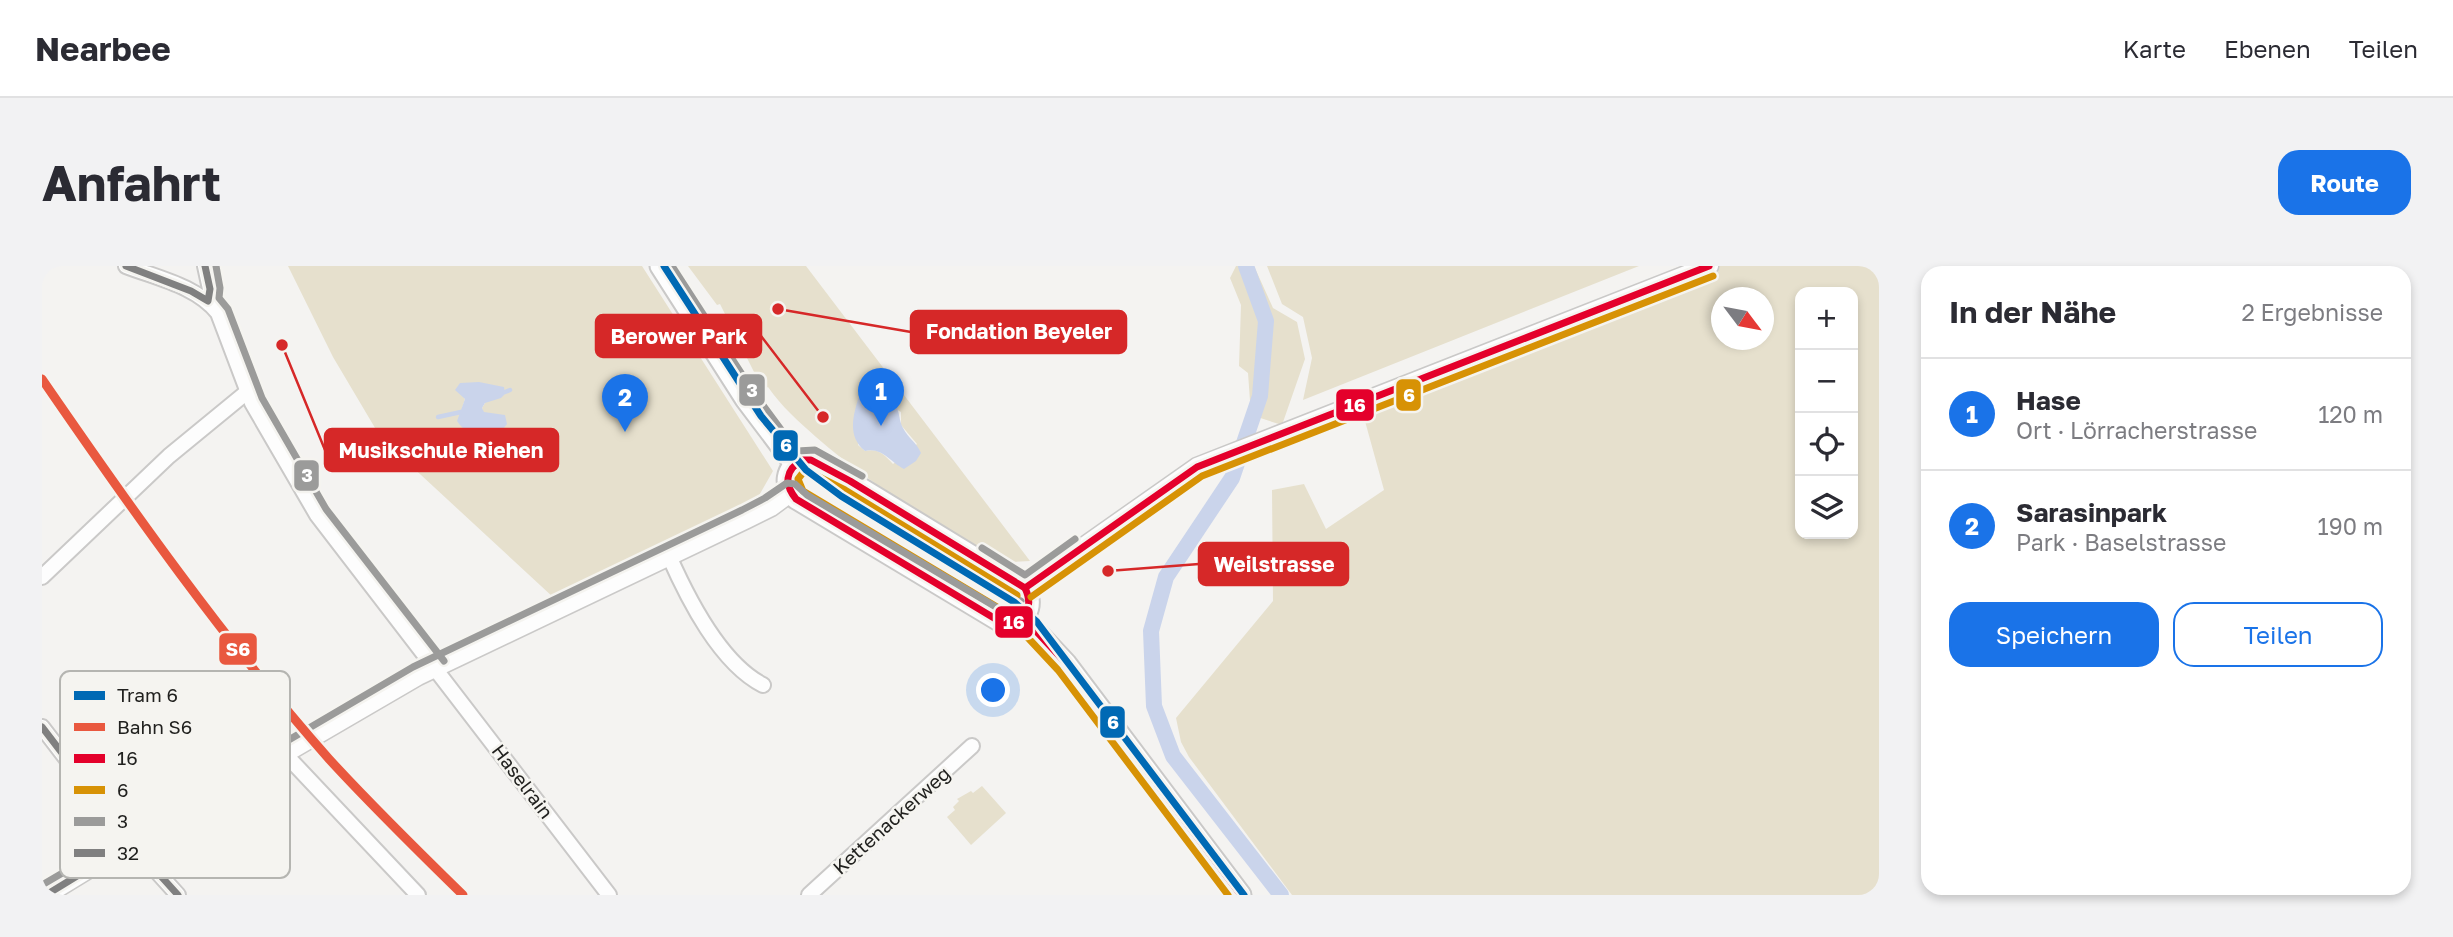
<!DOCTYPE html>
<html lang="de">
<head>
<meta charset="utf-8">
<style>
	:root { --surface:#fff; --page:#f2f2f3; --text:#2b2b33; --muted:#7c7c81; --line:#e1e1e2; --accent:#1a73e8 }
	body { margin:0; font-family:"Golos Text",sans-serif; background:var(--page); color:var(--text) }
	.controls { position:absolute; right:21px; top:21px; display:grid; overflow:hidden; border-radius:14px; box-shadow:0 4px 10px #0003 }
	.controls button { width:63px; height:63px; display:grid; place-items:center; padding:0; border:0; border-bottom:2px solid var(--line); background:var(--surface); color:var(--text); font:35px sans-serif }
	.compass { position:absolute; left:1669px; top:21px; width:63px; height:63px; border-radius:50%; background:var(--surface); box-shadow:0 4px 10px #0003; rotate:122deg }
	.you { position:absolute; left:952px; top:425px; width:24px; height:24px; margin:-18px; border:5px solid #fff; border-radius:50%; background:#1a73e8; box-shadow:0 0 0 10px #1a73e833 }
	.badge { display:grid; place-items:center; width:46px; height:46px; border-radius:50%; background:var(--accent); color:#fff; font-size:23px; font-weight:700 }
	.pin { position:absolute; translate:-50% -58px; filter:drop-shadow(0 2px 4px #0008) }
	.pin::after { content:''; position:absolute; top:37px; width:24px; height:21px; background:inherit; clip-path:polygon(0 0,100% 0,50% 100%) }
	.list { margin:0; padding:0; list-style:none }
	h2 { display:flex; justify-content:space-between; align-items:center; height:91px; margin:0; padding:0 28px; font-size:30px }
	h2 small { font-size:23px; font-weight:400; color:var(--muted) }
	.list li { display:grid; grid-template-columns:46px 1fr auto; gap:21px; align-items:center; box-sizing:border-box; height:112px; padding:0 28px; border-top:2px solid var(--line) }
	.list b { display:block; font-size:26px; white-space:nowrap }
	.list p { margin:0; font-size:23px; white-space:nowrap; color:var(--muted) }
	.list em { font-size:23px; font-style:normal; color:var(--muted) }
	.actions { display:flex; gap:14px; padding:21px 28px }
	.actions a { flex:1; padding:16px 0; border:2px solid var(--accent); border-radius:21px; text-align:center; font-size:24px; color:var(--accent) }
	.actions .main { background:var(--accent); color:#fff }
	.icon { flex:none; width:38px; height:38px; fill:none; stroke:currentColor; stroke-width:2; stroke-linecap:round; stroke-linejoin:round }
	.map { position:relative; flex:none; width:1837px; height:629px; overflow:hidden; border-radius:21px }
	header { display:flex; align-items:center; gap:42px; box-sizing:border-box; height:98px; padding:0 35px; background:var(--surface); border-bottom:2px solid var(--line) }
	header strong { font-size:33px }
	nav { display:flex; gap:38px; margin-inline-start:auto; font-size:24px }
	.intro { display:flex; align-items:center; justify-content:space-between; box-sizing:border-box; height:168px; padding:0 42px }
	h1 { margin:0; font-size:49px }
	.button { padding:18px 32px; border-radius:21px; background:var(--accent); color:#fff; font-size:24px; font-weight:700 }
	main { display:flex; gap:42px; padding:0 42px }
	aside { flex:1; background:var(--surface); border-radius:21px; box-shadow:0 4px 10px #0003 }
	.map>svg:first-child { display:block }
</style>
</head>
<body>
<header>
<strong>Nearbee</strong>
<nav><a>Karte</a><a>Ebenen</a><a>Teilen</a></nav>
</header>
<div class="intro"><h1>Anfahrt</h1><a class="button">Route</a></div>
<main>
<div class="map">
<svg width="1837" height="629" viewBox="0 0 1837 629">
	<rect width="100%" height="100%" fill="#f4f3f1"/>
	<g fill="#e6e0cd" fill-rule="evenodd">
		<path d="M 246,0 L 600,0 L 731,205 L 715,233 L 512,332 L 339,172 L 291,91 ZM 420,129 L 443,137 L 440,142 L 441,146 L 416,155 L 423,133 Z"/>
		<path d="M 646,0 L 764,0 L 988,295 L 971,296 L 961,294 C 895,259 830,220 774,171 C 756,155 740,141 726,121 L 721,124 L 678,38 L 675,39 ZM 828,128 L 859,146 L 859,159 L 875,178 L 851,198 C 842,188 836,182 823,185 L 816,179 Z"/>
		<polygon points="1194,0 1212,0 1231,42 1255,56 1263,93 1240,159 1209,149 1206,107 1197,100 1199,39 1188,12"/>
		<polygon points="1225,0 1597,0 1261,134 1270,92 1261,51 1240,38"/>
		<path d="M 1667,0 L 1837,0 L 1837,629 L 1250,629 L 1147,491 L 1139,476 L 1134,452 L 1231,335 L 1230,224 L 1262,218 L 1284,263 L 1342,224 L 1318,137 ZM 1758,26 L 1811,26 L 1811,268 L 1758,268 ZM 1680,32 L 1722,32 L 1722,74 L 1680,74 Z"/>
		<polygon points="940,520 964,547 929,579 905,551 913,544 911,541 917,535 915,533 929,525 931,527"/>
	</g>
	<g fill="#cad4eb">
		<path d="M 437,116 L 462,121 L 463,128 L 459,132 L 443,137 L 440,142 L 442,146 L 463,149 L 465,158 C 450,178 428,174 415,155 L 423,133 L 413,124 L 418,117 Z"/>
		<path d="M 828,128 L 839,134 L 851,134 C 859,147 856,152 861,162 C 866,172 875,177 879,187 L 874,195 L 862,203 C 848,196 840,181 823,185 C 805,170 811,150 817,130 Z"/>
	</g>
	<g fill="none" stroke-linecap="round" stroke-linejoin="round">
		<g stroke="#cad4eb" stroke-width="4.5">
			<polyline points="463,126 468,124"/>
			<polyline points="396,151 419,146"/>
		</g>
		<polyline stroke="#cad4eb" stroke-width="16" points="1204,0 1224,55 1218,130 1190,212 1124,311 1109,365 1112,440 1131,490 1239,629"/>
		<defs>
			<g id="minor">
				<path d="M 84,0 C 115,12 155,20 176,47 L 210,137 L 275,249 L 567,629"/>
				<polyline points="163,0 168,23 166,35"/>
				<path d="M 627,290 C 646,333 678,397 721,419"/>
				<polyline points="0,311 127,190 205,126"/>
				<polyline points="0,461 89,577 136,629"/>
				<polyline points="242,487 376,629"/>
				<polyline points="767,629 930,480"/>
			</g>
			<g id="tertiary">
				<polyline points="983,322 1155,201 1667,0"/>
				<polyline points="4,629 89,577 376,410 705,253 729,241 748,227"/>
			</g>
			<g id="secondary">
				<polyline points="618,0 703,133 752,198"/>
				<path d="M 760,194 L 769,194 L 808,215 L 983,322 C 994,340 983,360 962,358 L 754,233 C 740,219 743,202 760,194 Z"/>
				<polyline points="982,352 1024,397 1199,629"/>
			</g>
		</defs>
		<use href="#minor" stroke="#cac9c8" stroke-width="18"/>
		<use href="#tertiary" stroke="#cac9c8" stroke-width="21"/>
		<use href="#secondary" stroke="#cac9c8" stroke-width="23"/>
		<use href="#minor" stroke="#fdfdfd" stroke-width="14"/>
		<use href="#tertiary" stroke="#fdfdfd" stroke-width="18"/>
		<use href="#secondary" stroke="#fdfdfd" stroke-width="19"/>
		<defs>
			<g id="bus-1">
				<path d="M 760,194 L 769,194 L 808,215 L 983,322 C 992,341 984,357 962,358 L 754,233 C 742,218 743,204 760,194 Z"/>
				<polyline points="983,322 1155,201 1667,0"/>
				<polyline points="982,352 1024,397 1199,629"/>
			</g>
			<g id="bus-2">
				<polygon points="763,204 803,224 975,329 975,342 965,347 761,225 756,213"/>
				<polyline points="989,331 1160,210 1671,10"/>
				<polyline points="974,359 1016,404 1186,629"/>
			</g>
			<g id="bus-3">
				<polyline points="174,0 178,22 177,32 186,43 220,132 284,243 402,395"/>
				<polyline points="630,0 712,127 755,185 773,184 820,210"/>
				<polyline points="940,282 983,309 1033,273"/>
				<polyline points="0,619 371,401 700,244 723,232 745,217 753,218 765,229 964,347 972,345 979,335"/>
			</g>
			<g id="bus-4">
				<polyline points="84,0 149,25 166,35 168,23 163,0"/>
				<polyline points="0,461 89,577 136,629"/>
				<polyline points="4,629 89,577"/>
			</g>
		</defs>
		<use href="#bus-1" stroke="#f5f4f0" stroke-width="12"/>
		<use href="#bus-2" stroke="#f5f4f0" stroke-width="12"/>
		<use href="#bus-3" stroke="#f5f4f0" stroke-width="12"/>
		<use href="#bus-4" stroke="#f5f4f0" stroke-width="12"/>
		<use href="#bus-1" stroke="#e4002b" stroke-width="7"/>
		<use href="#bus-2" stroke="#d79205" stroke-width="7"/>
		<use href="#bus-3" stroke="#9b9b9a" stroke-width="7"/>
		<use href="#bus-4" stroke="#808080" stroke-width="7"/>
		<defs>
			<path id="rail-1" d="M 0,113 C 90,244 182,374 287,493 C 330,540 376,585 421,629"/>
		</defs>
		<use href="#rail-1" stroke="#f5f4f0" stroke-width="14"/>
		<use href="#rail-1" stroke="#e9583f" stroke-width="9"/>
		<defs>
			<polyline id="tram-1" points="622,0 719,150 764,204 799,230 972,336 995,356 1202,629"/>
		</defs>
		<use href="#tram-1" stroke="#f5f4f0" stroke-width="12"/>
		<use href="#tram-1" stroke="#0069b4" stroke-width="7"/>
	</g>
	<g text-anchor="middle" dominant-baseline="central" stroke-width="5" stroke-linejoin="round" paint-order="stroke">
		<g font-size="19" fill="#21211f" stroke="#f5f4f0">
			<text transform="translate(481 515) rotate(53)">Haselrain</text>
			<text transform="translate(849 554) rotate(-42)">Kettenackerweg</text>
		</g>
	</g>
	<rect x="18" y="405" width="230" height="207" rx="10" fill="#f5f4f0" stroke="#b5b5b1" stroke-width="2"/>
	<rect x="32" y="425" width="31" height="9" fill="#0069b4"/>
	<rect x="32" y="457" width="31" height="8" fill="#e9583f"/>
	<rect x="32" y="488" width="31" height="9" fill="#e4002b"/>
	<rect x="32" y="520" width="31" height="8" fill="#d79205"/>
	<rect x="32" y="551" width="31" height="9" fill="#9b9b9a"/>
	<rect x="32" y="583" width="31" height="8" fill="#808080"/>
	<g font-size="19" fill="#21211f">
		<text x="75" y="436">Tram 6</text>
		<text x="75" y="468">Bahn S6</text>
		<text x="75" y="499">16</text>
		<text x="75" y="531">6</text>
		<text x="75" y="562">3</text>
		<text x="75" y="594">32</text>
	</g>
	<path fill="none" stroke="#d62828" stroke-width="2.5" d="M736 43L869 66M781 151L719 70M240 79L283 184M1066 305L1157 298"/>
	<g fill="#d62828" stroke="#f5f4f0" stroke-width="2.5">
		<circle cx="736" cy="43" r="7"/>
		<circle cx="781" cy="151" r="7"/>
		<circle cx="240" cy="79" r="7"/>
		<circle cx="1066" cy="305" r="7"/>
	</g>
	<g fill="#d62828" stroke="#d62828" stroke-width="2.5">
		<rect x="869" y="45" width="215" height="42" rx="7"/>
		<rect x="554" y="49" width="165" height="42" rx="7"/>
		<rect x="283" y="163" width="233" height="42" rx="7"/>
		<rect x="1157" y="277" width="149" height="42" rx="7"/>
	</g>
	<g font-size="21" text-anchor="middle" font-weight="bold" fill="#fff">
		<text x="977" y="73">Fondation Beyeler</text>
		<text x="637" y="78">Berower Park</text>
		<text x="399" y="192">Musikschule Riehen</text>
		<text x="1232" y="306">Weilstrasse</text>
	</g>
	<g stroke="#f5f4f0" stroke-width="2.5">
		<rect x="696" y="107" width="28" height="34" rx="7" fill="#9b9b9a"/>
		<rect x="1353" y="112" width="27" height="34" rx="7" fill="#d79205"/>
		<rect x="1293" y="122" width="40" height="34" rx="7" fill="#e4002b"/>
		<rect x="730" y="163" width="27" height="33" rx="7" fill="#0069b4"/>
		<rect x="251" y="193" width="27" height="33" rx="7" fill="#9b9b9a"/>
		<rect x="952" y="339" width="40" height="34" rx="7" fill="#e4002b"/>
		<rect x="176" y="366" width="40" height="34" rx="7" fill="#e9583f"/>
		<rect x="1057" y="439" width="27" height="34" rx="7" fill="#0069b4"/>
	</g>
	<g font-size="19" text-anchor="middle" font-weight="bold" fill="#fff">
		<text x="710" y="131">3</text>
		<text x="1367" y="136">6</text>
		<text x="1313" y="146">16</text>
		<text x="744" y="186">6</text>
		<text x="265" y="216">3</text>
		<text x="972" y="363">16</text>
		<text x="196" y="390">S6</text>
		<text x="1071" y="463">6</text>
	</g>
</svg>
<div class="controls">
<button>+</button>
<button>−</button>
<button><svg class="icon" aria-label="locate" viewBox="0 0 24 24"><circle cx="12" cy="12" r="6"/><path d="M12 2v4M12 18v4M2 12h4M18 12h4"/></svg></button>
<button><svg class="icon" aria-label="layers" viewBox="0 0 24 24"><path d="M12 4l9 5-9 5-9-5zM3 14l9 5 9-5"/></svg></button>
</div>
<svg class="compass" viewBox="-18 -18 36 36"><path d="M0-13l5 13h-10z" fill="#e53935"/><path d="M0 13l5-13h-10z" fill="#7c7c81"/></svg>
<div class="you"></div>
<div class="pin badge" style="left:839px;top:160px">1</div>
<div class="pin badge" style="left:583px;top:166px">2</div>
</div>
<aside>
<h2>In der Nähe<small>2 Ergebnisse</small></h2>
<ul class="list">
<li><span class="badge">1</span><div><b>Hase</b><p>Ort · Lörracherstrasse</p></div><em>120 m</em></li>
<li><span class="badge">2</span><div><b>Sarasinpark</b><p>Park · Baselstrasse</p></div><em>190 m</em></li>
</ul>
<div class="actions"><a class="main">Speichern</a><a>Teilen</a></div>
</aside>
</main>
</body>
</html>
